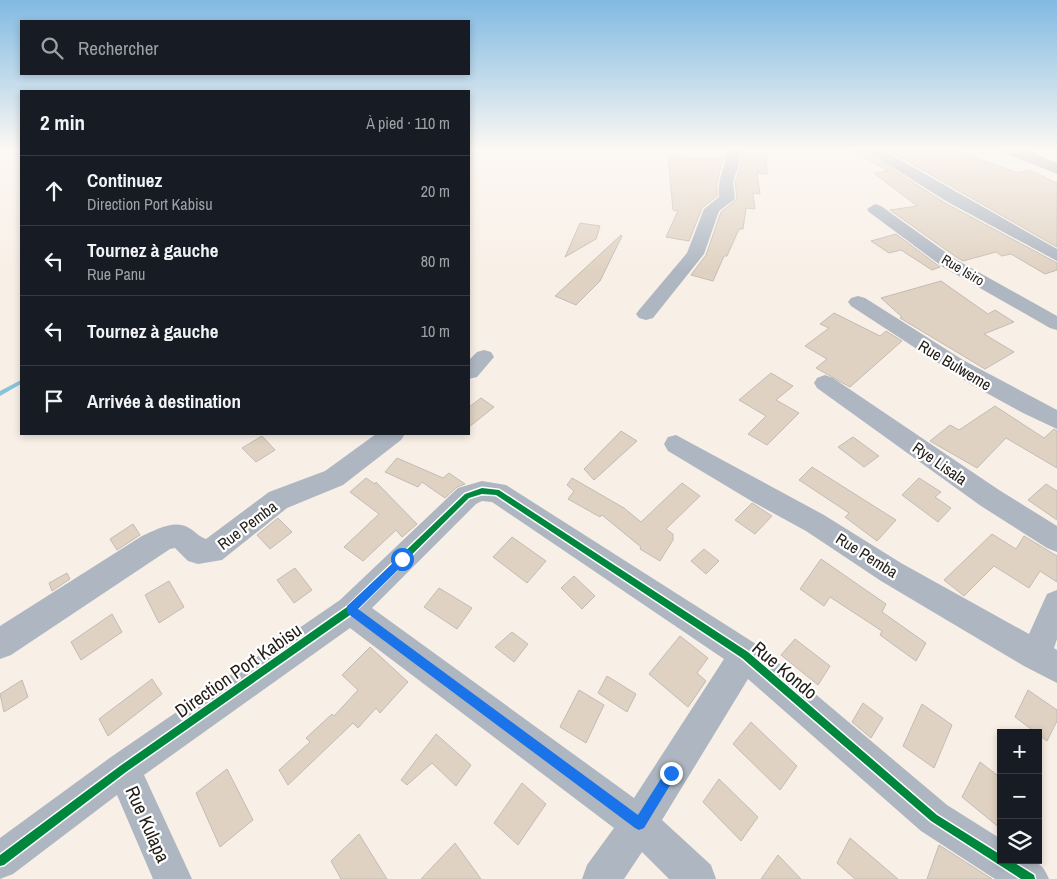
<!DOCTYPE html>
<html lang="fr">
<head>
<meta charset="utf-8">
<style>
	:root { --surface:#171b24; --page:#242831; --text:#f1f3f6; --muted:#9ea1a6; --line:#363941 }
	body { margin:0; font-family:"Archivo Narrow",sans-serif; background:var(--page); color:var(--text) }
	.controls { position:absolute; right:15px; bottom:15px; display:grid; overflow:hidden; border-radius:0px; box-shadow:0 2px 8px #0003 }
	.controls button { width:45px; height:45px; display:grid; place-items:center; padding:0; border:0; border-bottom:1px solid var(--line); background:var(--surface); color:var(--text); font:25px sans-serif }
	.stop { position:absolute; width:15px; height:15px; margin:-11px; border:4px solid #1a73e8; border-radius:50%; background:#fff }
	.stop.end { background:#1a73e8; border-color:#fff; box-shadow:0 1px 5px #0008 }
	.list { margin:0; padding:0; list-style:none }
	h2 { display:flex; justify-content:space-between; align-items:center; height:65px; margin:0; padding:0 20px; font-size:21px }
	h2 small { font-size:16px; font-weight:400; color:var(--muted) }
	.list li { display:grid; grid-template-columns:32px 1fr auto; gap:15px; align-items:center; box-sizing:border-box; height:70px; padding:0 20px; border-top:1px solid var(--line) }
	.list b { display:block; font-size:19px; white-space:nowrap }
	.list p { margin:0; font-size:16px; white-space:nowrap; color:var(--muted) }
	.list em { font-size:16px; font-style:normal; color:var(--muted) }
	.icon { flex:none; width:28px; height:28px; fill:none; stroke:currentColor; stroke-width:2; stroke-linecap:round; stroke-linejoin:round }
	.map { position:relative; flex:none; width:1057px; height:879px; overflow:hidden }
	.search { position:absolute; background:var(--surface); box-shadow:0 2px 8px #0003; left:20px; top:20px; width:450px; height:55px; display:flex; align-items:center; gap:12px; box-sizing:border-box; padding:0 18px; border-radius:0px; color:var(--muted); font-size:19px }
	.panel { position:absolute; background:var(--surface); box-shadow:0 2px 8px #0003; left:20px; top:90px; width:450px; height:345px; border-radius:0px }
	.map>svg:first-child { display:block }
</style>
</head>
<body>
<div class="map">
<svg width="1057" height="879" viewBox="0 0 1057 879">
	<rect width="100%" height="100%" fill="#f8efe6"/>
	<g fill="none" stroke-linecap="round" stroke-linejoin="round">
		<polygon fill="#87c4d8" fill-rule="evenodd" points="21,380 21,384 0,396 0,391"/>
	</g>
	<g fill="#e0d2c2" stroke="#c3bcb5">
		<polygon points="850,149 861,149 945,203 1057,263 1057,270 1045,274 1011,254 1002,256 996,252 963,261 956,257 890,210 917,206 874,173 888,171"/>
		<polygon points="886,149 952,149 1018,173 1029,170 1057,183 1057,247"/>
		<polygon points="742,153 766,154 767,174 757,173 760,194 753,193 755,209 746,208 743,229 739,229 727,256 724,256 713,281 691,275 706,255 721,212 737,199 735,182 742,162"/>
		<polygon points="668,156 682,156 683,158 723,158 717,183 717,196 702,208 689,241 666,237 678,211 673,210"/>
		<polygon points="580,223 600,226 596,239 565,257"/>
		<polygon points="896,234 940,267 932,270 901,250 889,253 871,241"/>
		<polygon points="621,235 622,236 600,281 576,305 555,296"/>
		<polygon points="941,281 988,314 995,310 1014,322 984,334 1014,352 985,369 900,318 902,317 881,298"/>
		<polygon points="834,313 880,336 886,331 902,341 850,387 816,368 827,359 805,346 829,328 820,324"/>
		<polygon points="771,373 793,386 776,400 799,413 767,445 748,434 766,416 739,400"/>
		<polygon points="481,398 494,407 469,427 469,407"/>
		<polygon points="995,406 1044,438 1054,429 1057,431 1057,468 1006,438 977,468 930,441 950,425 959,430"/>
		<polygon points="621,431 637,441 594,480 584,469"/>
		<polygon points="262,436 275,450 256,462 242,448"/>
		<polygon points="853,437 879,456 864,467 838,447"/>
		<polygon points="397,458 443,478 449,473 465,484 457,487 445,498 422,482 418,487 385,472"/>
		<polygon points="812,467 896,520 877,541 845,517 849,513 799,480"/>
		<polygon points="366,478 375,484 376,482 417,524 402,537 396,530 363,561 344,547 379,514 350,492"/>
		<polygon points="572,478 624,508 641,522 682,483 700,496 666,529 673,534 673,540 660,561 640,549 641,547 602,515 600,517 568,499 574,491 567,485"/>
		<polygon points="919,478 941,492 935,497 951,508 938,522 902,495"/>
		<polygon points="1046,484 1057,491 1057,520 1028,500"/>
		<polygon points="752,503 772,516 755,534 735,520"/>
		<polygon points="278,518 292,532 270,549 257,535"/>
		<polygon points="133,524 140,535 117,550 110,539"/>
		<polygon points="992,534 1016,549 1024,536 1057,556 1057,582 1040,571 1029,588 994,566 964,596 944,580"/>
		<polygon points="512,537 546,561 527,583 493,557"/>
		<polygon points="704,549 719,561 706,574 691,561"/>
		<polygon points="821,559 886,604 882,612 926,643 916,661 880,635 882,631 830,597 824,606 800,589"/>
		<polygon points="295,568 312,590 294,603 277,580"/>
		<polygon points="67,573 70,579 52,591 49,583"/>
		<polygon points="574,576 595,596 582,609 561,588"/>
		<polygon points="169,581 184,607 159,623 145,595"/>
		<polygon points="439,588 472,608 457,629 424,607"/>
		<polygon points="112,614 122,632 81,660 71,642"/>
		<polygon points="512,632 528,644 514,662 495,647"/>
		<polygon points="680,636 708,658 697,673 706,681 688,707 649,674"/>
		<polygon points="795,639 830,666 818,685 781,655"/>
		<polygon points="370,647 408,682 380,713 376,708 358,728 353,723 288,785 279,770 310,742 306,738 332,714 334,716 358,690 342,675"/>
		<polygon points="607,676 636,694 627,712 598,693"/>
		<polygon points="152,679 162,694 108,736 99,719"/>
		<polygon points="22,680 28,697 4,712 0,694"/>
		<polygon points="579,690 604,705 586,743 560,727"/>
		<polygon points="1028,690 1057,710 1057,721 1047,741 1015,717"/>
		<polygon points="863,703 883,718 871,738 852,722"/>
		<polygon points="922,704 952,725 934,768 903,746"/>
		<polygon points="751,722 797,766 780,790 733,744"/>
		<polygon points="436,734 471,765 456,786 432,763 407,785 401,780"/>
		<polygon points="980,762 1001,778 1001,829 962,797"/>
		<polygon points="227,769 253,820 220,847 196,793"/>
		<polygon points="719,779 758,817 741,841 703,802"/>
		<polygon points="522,783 546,804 518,845 494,823"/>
		<polygon points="359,834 387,879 341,879 331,861"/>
		<polygon points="850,838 898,879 855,879 837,863"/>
		<polygon points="455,843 481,879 421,879"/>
		<polygon points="939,845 992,879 927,879"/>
		<polygon points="778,855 801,879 761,879"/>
	</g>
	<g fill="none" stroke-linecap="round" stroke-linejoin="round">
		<g fill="#adb6c1" fill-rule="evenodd">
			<path d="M 726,149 L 740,149 L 740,161 L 733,182 L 735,199 L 719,211 L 704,254 L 653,318 L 646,320 L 639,318 L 636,314 L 639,310 L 687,253 L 704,209 L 719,197 C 717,176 726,169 726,149 Z"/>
			<polygon points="863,149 881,149 1057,249 1057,261 946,201"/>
			<polygon points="875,204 881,206 955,259 1057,316 1057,330 1050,328 943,267 869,212 867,209"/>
			<polygon points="858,296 865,298 963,360 1057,410 1057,429 1023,413 972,385 851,306 848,302 851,298"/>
			<polygon points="484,350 491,352 494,357 477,377 469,379 469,360 477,352"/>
			<polygon points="825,375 833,378 999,490 1057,526 1057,552 1047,548 981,506 817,388 814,383 817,378"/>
			<path d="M 376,434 L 405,434 L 401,440 L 343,485 L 287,508 L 222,560 L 198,564 L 188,561 L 175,548 L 170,549 L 11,655 L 0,659 L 0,626 L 142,536 C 156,530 174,519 189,528 C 195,531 199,537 206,539 L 269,492 L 325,471 Z"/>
			<polygon points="676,435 824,515 901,563 1029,634 1047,594 1057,590 1057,639 1054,648 1057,650 1057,683 1024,666 881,581 806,531 753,502 668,451 664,444 668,437"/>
			<path d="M 482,481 L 506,485 L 756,644 L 947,805 L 1001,839 L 1001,860 C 1025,860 1039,854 1049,879 L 995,879 L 921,831 L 748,679 L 662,820 L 711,865 L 716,879 L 669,879 L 642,852 L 624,879 L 582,879 L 587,865 L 614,828 L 350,628 L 144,775 L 192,879 L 153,879 L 117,795 L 13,874 L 0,879 L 0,838 L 111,757 L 340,600 L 458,488 ZM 482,501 L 492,502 L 724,659 L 634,798 L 372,608 L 476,504 Z"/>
		</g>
		<polygon fill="#abb0b8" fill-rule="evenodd" points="1000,149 1023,149 1057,163 1057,174 1002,152"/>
		<defs>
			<polygon id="cycleway" points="482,488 499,490 748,652 937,815 1001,855 1001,860 1010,860 1034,875 1035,879 1021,879 931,821 742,658 496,495 482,494 469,498 353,613 126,772 4,865 0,866 0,855 120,766 347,607 465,494"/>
		</defs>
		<use href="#cycleway" stroke="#fff" stroke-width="3"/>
		<use href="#cycleway" fill="#00873e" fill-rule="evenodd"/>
	</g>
	<linearGradient id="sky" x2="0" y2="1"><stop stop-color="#81bae2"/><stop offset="0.55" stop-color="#fcf8f4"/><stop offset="1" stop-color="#fcf8f4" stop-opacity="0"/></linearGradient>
	<rect width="1057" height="272" fill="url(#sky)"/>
	<polygon fill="#1a73e8" points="402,555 407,559 406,562 358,609 638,815 667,769 671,767 675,769 677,773 675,777 644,828 639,830 635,828 347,613 347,606"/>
	<g text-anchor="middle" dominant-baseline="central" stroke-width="4.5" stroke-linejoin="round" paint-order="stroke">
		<g font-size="14" fill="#221d17" stroke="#fff">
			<text transform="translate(963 270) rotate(31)">Rue Isiro</text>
		</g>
		<g font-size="16" fill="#221d17" stroke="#fff">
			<text transform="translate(955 365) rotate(31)">Rue Bulweme</text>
			<text transform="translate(940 463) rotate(35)">Rye Lisala</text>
			<text transform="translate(247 525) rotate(-37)">Rue Pemba</text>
			<text transform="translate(867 555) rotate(32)">Rue Pemba</text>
		</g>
		<g font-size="19" fill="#221d17" stroke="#fff">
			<text transform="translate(238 670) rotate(-35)">Direction Port Kabisu</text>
			<text transform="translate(785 670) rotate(40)">Rue Kondo</text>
			<text transform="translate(148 824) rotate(66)">Rue Kulapa</text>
		</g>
	</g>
</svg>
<div class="controls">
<button>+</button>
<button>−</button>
<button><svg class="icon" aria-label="layers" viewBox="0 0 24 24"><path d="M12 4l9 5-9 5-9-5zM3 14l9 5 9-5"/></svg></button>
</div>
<div class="stop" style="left:402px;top:559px"></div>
<div class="stop end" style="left:671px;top:773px"></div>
<div class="search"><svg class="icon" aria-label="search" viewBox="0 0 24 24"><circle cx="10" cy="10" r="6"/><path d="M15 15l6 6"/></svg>Rechercher</div>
<section class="panel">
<h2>2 min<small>À pied · 110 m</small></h2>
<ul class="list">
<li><svg class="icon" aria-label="ahead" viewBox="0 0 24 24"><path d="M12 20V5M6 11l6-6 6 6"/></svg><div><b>Continuez</b><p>Direction Port Kabisu</p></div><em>20 m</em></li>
<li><svg class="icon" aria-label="left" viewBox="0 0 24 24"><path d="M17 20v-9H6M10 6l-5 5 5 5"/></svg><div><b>Tournez à gauche</b><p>Rue Panu</p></div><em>80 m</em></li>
<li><svg class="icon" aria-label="left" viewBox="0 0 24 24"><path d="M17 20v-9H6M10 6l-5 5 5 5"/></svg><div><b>Tournez à gauche</b></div><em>10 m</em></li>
<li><svg class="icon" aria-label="arrive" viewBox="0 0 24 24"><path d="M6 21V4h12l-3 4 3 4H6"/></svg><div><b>Arrivée à destination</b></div></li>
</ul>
</section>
</div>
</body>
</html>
